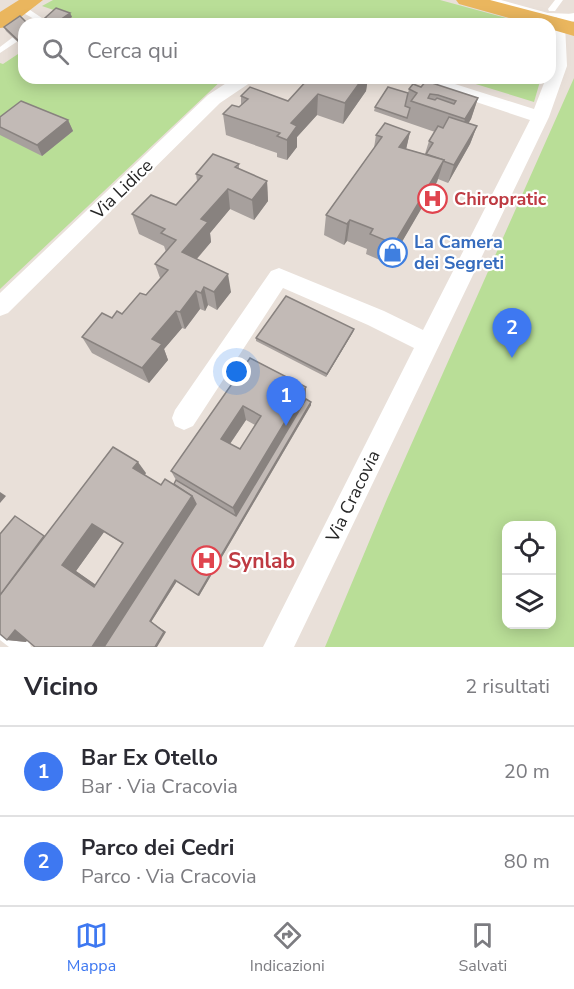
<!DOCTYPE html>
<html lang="it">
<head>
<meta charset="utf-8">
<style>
	:root { --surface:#fff; --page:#f7f7f7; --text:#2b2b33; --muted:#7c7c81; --line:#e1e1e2; --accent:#3e78f1 }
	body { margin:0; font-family:"Nunito Sans",sans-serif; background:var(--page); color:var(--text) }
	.controls { position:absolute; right:18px; bottom:18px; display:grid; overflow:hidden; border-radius:12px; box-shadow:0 3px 15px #0003 }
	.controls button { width:54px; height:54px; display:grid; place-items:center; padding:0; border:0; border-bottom:2px solid var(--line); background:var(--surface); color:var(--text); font:30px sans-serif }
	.you { position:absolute; left:237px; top:372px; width:21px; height:21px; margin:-15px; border:4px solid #fff; border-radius:50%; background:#1a73e8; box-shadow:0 0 0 9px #1a73e833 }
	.badge { display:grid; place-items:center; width:39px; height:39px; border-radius:50%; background:var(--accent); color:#fff; font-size:20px; font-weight:700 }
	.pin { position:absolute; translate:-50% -50px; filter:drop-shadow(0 2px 3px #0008) }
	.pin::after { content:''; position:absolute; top:32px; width:21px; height:18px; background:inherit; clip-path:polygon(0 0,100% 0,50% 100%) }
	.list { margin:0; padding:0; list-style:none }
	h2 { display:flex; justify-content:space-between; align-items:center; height:78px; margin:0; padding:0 24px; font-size:26px }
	h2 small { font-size:20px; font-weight:400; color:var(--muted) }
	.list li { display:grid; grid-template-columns:39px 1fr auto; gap:18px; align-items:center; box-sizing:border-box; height:90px; padding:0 24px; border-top:2px solid var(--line) }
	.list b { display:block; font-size:22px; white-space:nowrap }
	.list p { margin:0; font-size:20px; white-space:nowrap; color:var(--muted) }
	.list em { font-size:20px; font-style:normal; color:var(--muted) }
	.icon { flex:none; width:33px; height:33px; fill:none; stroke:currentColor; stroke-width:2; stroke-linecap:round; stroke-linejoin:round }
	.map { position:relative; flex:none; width:574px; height:647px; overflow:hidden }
	.search { position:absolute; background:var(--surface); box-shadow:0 3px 15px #0003; left:18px; right:18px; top:18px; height:66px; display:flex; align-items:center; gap:15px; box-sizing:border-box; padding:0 21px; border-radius:18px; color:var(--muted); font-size:22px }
	.sheet { height:258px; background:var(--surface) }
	nav { display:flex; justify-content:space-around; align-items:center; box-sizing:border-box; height:84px; border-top:2px solid var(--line); background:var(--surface); font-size:16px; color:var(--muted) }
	nav a { display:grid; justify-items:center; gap:3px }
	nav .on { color:var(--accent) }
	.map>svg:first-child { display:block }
</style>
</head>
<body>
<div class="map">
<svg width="574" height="647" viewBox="0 0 574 647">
	<rect width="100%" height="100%" fill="#e9e0d9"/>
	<g fill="#b9de97" fill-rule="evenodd">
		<polygon points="53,0 440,0 529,24 61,24 71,16 42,6"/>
		<polygon points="24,50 24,78 224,78 0,289 0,63 3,64"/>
		<polygon points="456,78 541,78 534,102"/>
		<path d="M 574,78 L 574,647 L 325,647 L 387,499 ZM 506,526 L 552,526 L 552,624 L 506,624 Z"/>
	</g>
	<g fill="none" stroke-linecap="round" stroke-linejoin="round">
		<g fill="#fff" fill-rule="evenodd">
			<polygon points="488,0 501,0 548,13 574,14 574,18 548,17"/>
			<polygon points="555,0 563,0 555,11 549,11 548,9"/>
			<polygon points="18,6 24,6 45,20 41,24 32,24 36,20 18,10"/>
			<polygon points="21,31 24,31 24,37 0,53 0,47"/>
			<polygon points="0,622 29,641 31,647 9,647 0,640"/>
		</g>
		<g fill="#fff" fill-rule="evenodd">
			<polygon points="574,13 574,21 565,25 567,66 549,117 294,647 263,647 414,348 368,325 283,288 193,426 184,430 175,426 172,418 175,410 271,271 279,268 384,311 423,330 530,120 413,81 411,78 436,78 534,109 546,78 550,78 551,25 558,16"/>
			<polygon points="234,78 257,78 220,103 8,313 0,316 0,293 208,95"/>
		</g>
		<g fill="#eab65e" fill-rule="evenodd">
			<polygon points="19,0 43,0 8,27 0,28 0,12"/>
			<polygon points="456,0 490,0 574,22 574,36 550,29 550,24 531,24 459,4"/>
		</g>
	</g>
	<g fill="#a7a09d" fill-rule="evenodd">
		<polygon points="70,13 72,17 61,24 52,24 46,22 45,18"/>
		<polygon points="24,24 24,46 23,47 6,31 4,27"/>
		<polygon points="303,78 368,78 366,91 343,124 317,115 297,137 297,147 287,160 277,157 277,153 226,135 223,114 239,107 241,105 241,96 288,101 303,84"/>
		<polygon points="421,87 478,98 471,119 468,123 477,126 470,144 448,183 438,179 389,264 366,254 367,249 347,241 344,245 324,235 326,215 374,148 376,135 410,132 406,149 425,154 429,141 435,132 374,111 375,107 408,93 409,89"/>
		<polygon points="0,117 68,120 73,131 42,156 0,135"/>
		<polygon points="239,164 239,169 267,181 268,201 254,220 230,209 210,233 211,242 197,259 231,292 217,310 208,305 205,311 200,309 185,329 182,328 164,349 168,360 149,383 92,353 82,337 112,318 122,314 146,295 160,278 155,264 166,252 164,246 139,234 132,214 176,205 197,181 196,174"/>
		<polygon points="354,329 353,332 326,377 256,341 256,338"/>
		<path d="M 250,358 L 306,387 L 306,399 L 311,402 L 311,405 L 199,596 L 177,581 L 151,622 L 166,632 L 27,640 L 26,642 L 7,640 L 45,536 L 146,473 L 145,475 L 161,485 L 174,484 L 176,480 L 171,471 ZM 246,420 L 255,425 L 240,449 L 230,444 ZM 104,532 L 123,544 L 96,585 L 76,571 Z"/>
	</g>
	<g fill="#88827f">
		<polygon points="70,13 72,17 61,24 57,24 57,22"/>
		<polygon points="363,78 368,78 366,91 343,124 345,103"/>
		<polygon points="318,94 317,115 297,137 297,147 287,160 287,140 291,123"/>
		<polygon points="478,98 471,119 459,140 465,119"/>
		<polygon points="68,120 73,131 42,156 37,145"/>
		<polygon points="477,126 470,144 448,183 454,165"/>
		<polygon points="410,132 405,154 399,147"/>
		<polygon points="444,160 437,182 389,264 394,244"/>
		<polygon points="267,181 268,201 254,220 252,200"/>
		<polygon points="228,189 230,209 210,233 211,242 186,271 182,252 201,219"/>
		<polygon points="350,220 347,241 344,245 347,224"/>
		<polygon points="228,274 231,292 217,310 214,292"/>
		<polygon points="204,287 208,305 205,311 201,293"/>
		<polygon points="196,291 200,309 185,329 180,312"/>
		<polygon points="176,311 182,328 164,349 168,360 149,383 142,368 152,339"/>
		<polygon points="354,329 353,332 326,377 327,374"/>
		<polygon points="306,387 305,402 236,517 233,508"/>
		<polygon points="311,402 311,405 199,596 198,595"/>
		<polygon points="243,406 246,420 225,451 221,439"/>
		<polygon points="138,462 146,473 142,479 133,468"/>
		<polygon points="0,492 6,496 0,503"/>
		<polygon points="192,496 197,506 106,647 92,647"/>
		<polygon points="92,524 104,532 76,571 106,592 94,587 62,565"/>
		<polygon points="175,580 177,581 151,622 166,632 157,647 155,647 150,621"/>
		<polygon points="15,630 33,632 26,642 7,640"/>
	</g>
	<g fill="#c2bab6" stroke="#88827f" stroke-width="1.5" fill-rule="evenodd">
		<polygon points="56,8 70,13 57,22 45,18"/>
		<polygon points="20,16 28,24 24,24 24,41 21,43 4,27"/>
		<polygon points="309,78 363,78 345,103 318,94 291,123 297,126 287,140 277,136 280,133 223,114 232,105 239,107 248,99 241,96 250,87 288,101"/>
		<path d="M 426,81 L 478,98 L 465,119 L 411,101 L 417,93 L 409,89 L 413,84 L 421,87 ZM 430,94 L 438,95 L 456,101 L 454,104 L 437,98 L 435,100 L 428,98 Z"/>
		<polygon points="388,87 408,93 405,106 410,108 407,118 375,107"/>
		<polygon points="21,101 68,120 37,145 0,127 0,117"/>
		<polygon points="449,117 477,126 454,165 443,161 444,160 426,154 433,143 429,141 438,126 443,128"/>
		<polygon points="385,123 410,132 399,147 444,160 394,244 370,234 373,229 350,220 347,224 326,215 382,137 376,135"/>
		<polygon points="213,154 239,164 235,167 267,181 252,200 228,189 201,219 208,222 182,252 228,274 214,292 204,287 201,293 196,291 180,312 176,311 152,339 162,344 142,368 82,337 102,313 112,318 117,311 122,314 140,293 146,295 168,270 155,264 176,240 161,233 165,229 132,214 151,195 176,205 202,176 196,174"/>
		<polygon points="286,296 354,329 327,374 256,338"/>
		<path d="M 250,358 L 306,387 L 233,508 L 171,471 ZM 243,406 L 261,416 L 240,449 L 221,439 Z"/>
		<polygon points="306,399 311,402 198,595 175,580 150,621 164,632 155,647 104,647 196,504 192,496 174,484 176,480 236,516"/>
		<path d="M 113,447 L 138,462 L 133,468 L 161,485 L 165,479 L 192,496 L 92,647 L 35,647 L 15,630 L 7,640 L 0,634 L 0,595 ZM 92,524 L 123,543 L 94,587 L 62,565 Z"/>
		<polygon points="15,516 44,536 0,595 0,534"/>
	</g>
	<defs>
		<symbol id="hospital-ring" viewBox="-11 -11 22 22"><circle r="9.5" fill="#fff" stroke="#e0444e" stroke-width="1.5"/><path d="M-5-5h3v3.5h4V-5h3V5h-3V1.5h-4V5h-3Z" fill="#e0444e"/></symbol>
		<symbol id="shop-ring" viewBox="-11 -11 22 22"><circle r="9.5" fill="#fff" stroke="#3f7fe0" stroke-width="1.5"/><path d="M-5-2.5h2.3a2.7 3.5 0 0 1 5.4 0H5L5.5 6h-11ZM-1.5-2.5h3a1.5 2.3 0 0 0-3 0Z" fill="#3f7fe0"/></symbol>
	</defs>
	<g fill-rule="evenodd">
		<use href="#hospital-ring" x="416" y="182" width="33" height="33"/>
		<use href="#shop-ring" x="376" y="236" width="33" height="33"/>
		<use href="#hospital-ring" x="190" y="544" width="33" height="33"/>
	</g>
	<g text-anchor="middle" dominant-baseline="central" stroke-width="4.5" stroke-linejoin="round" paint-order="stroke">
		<g font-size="18" fill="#272727" stroke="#fff">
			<text transform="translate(122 189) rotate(-44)">Via Lidice</text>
			<text transform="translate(353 496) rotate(-64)">Via Cracovia</text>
		</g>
		<g font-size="18" font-weight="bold" fill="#be3a42" stroke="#fff" text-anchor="start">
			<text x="454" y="199">Chiropratic</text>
		</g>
		<g font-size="18" font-weight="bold" fill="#366cbe" stroke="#fff" text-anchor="start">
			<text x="414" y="242">La Camera<tspan x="414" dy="21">dei Segreti</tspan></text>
		</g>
		<g font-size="21" font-weight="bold" fill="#be3a42" stroke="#fff" text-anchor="start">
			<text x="228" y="561">Synlab</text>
		</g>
	</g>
</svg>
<div class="controls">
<button><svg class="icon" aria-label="locate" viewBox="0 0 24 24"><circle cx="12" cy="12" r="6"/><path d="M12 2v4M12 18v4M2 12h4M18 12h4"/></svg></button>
<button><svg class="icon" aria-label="layers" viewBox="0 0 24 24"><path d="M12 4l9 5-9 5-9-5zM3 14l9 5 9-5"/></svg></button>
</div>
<div class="you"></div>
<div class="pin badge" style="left:286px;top:426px">1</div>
<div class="pin badge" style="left:512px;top:358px">2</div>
<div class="search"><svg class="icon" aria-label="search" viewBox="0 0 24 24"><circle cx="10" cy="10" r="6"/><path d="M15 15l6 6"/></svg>Cerca qui</div>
</div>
<section class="sheet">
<h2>Vicino<small>2 risultati</small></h2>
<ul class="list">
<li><span class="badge">1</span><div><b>Bar Ex Otello</b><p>Bar · Via Cracovia</p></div><em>20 m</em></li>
<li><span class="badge">2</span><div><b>Parco dei Cedri</b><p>Parco · Via Cracovia</p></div><em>80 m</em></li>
</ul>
</section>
<nav>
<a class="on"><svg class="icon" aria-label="map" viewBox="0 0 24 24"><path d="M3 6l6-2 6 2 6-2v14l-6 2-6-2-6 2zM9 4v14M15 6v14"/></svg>Mappa</a>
<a><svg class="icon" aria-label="directions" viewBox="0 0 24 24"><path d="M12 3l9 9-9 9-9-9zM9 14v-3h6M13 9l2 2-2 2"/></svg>Indicazioni</a>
<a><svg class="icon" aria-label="saved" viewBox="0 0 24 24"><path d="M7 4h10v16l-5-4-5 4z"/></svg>Salvati</a>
</nav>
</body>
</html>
